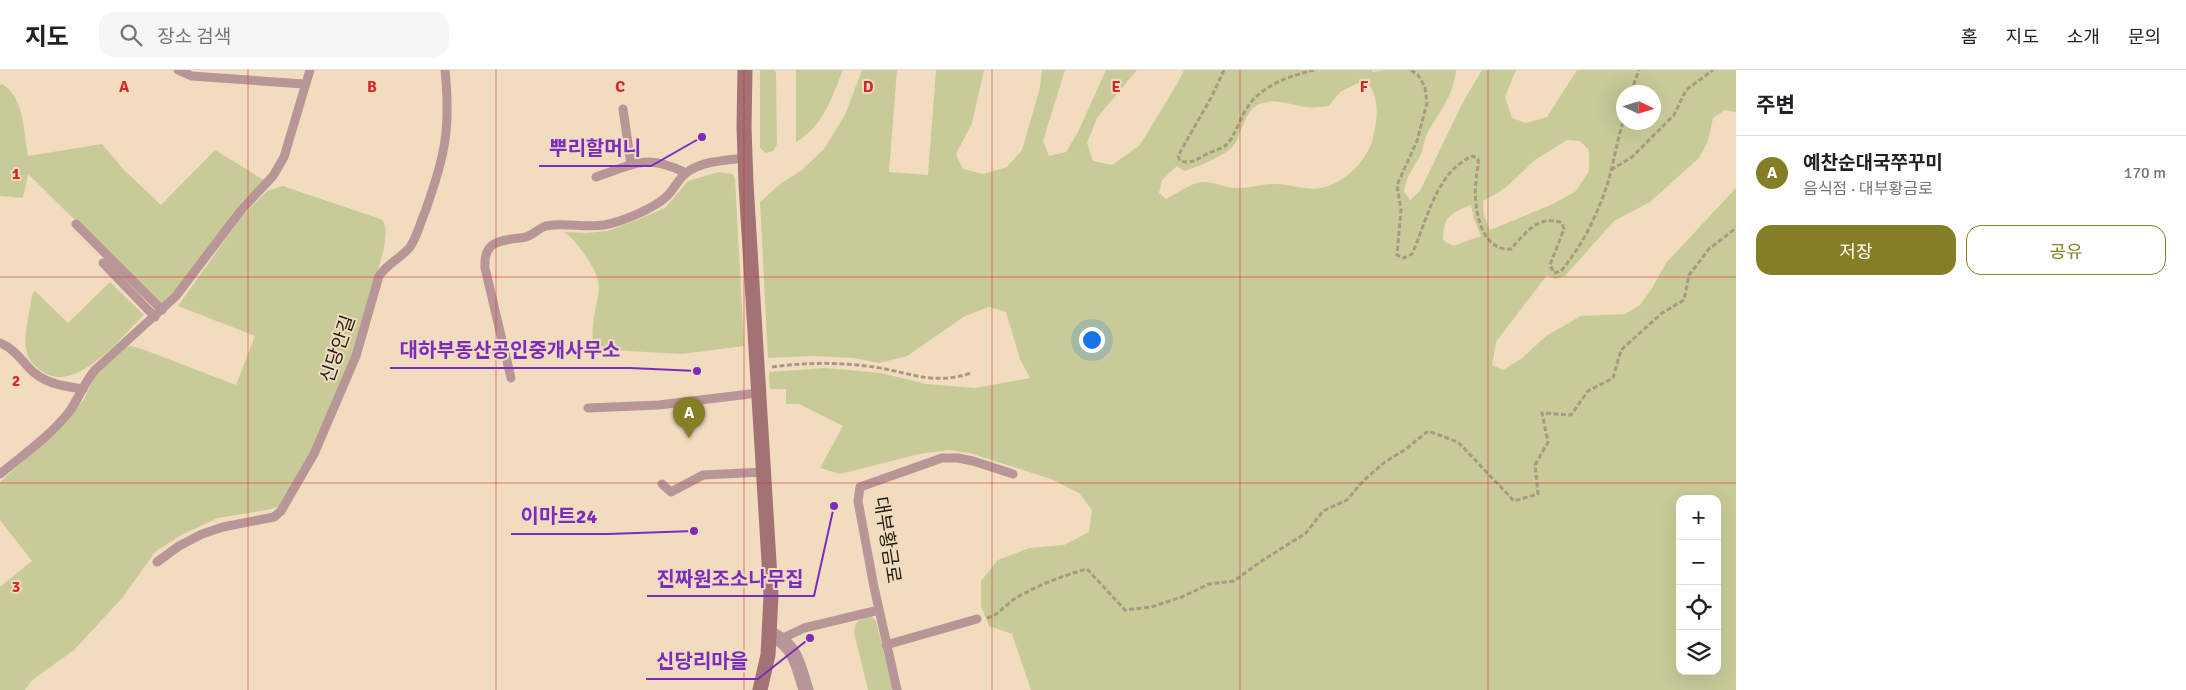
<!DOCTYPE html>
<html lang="ko">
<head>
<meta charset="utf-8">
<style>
	:root { --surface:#fff; --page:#f6f6f6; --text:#202124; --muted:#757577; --line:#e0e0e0; --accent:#847e26 }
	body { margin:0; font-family:Signika,"Noto Sans KR",sans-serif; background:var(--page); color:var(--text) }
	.controls { position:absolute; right:15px; bottom:15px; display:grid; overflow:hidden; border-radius:10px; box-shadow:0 5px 20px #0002 }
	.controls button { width:45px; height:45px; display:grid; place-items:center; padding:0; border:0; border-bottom:1px solid var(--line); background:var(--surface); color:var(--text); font:25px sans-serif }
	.compass { position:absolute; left:1616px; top:15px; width:45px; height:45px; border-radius:50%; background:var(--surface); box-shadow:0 5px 20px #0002; rotate:94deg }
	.you { position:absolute; left:1091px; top:269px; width:18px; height:18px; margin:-12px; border:4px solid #fff; border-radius:50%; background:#1a73e8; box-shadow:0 0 0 8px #1a73e833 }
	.badge { display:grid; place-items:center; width:32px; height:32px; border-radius:50%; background:var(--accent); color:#fff; font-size:16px; font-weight:700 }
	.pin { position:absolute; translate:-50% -41px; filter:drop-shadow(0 1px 2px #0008) }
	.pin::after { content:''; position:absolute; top:26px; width:18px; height:15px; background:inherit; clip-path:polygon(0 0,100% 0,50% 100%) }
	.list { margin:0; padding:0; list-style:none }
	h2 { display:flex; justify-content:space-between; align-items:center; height:65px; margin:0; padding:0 20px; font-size:21px }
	h2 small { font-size:16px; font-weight:400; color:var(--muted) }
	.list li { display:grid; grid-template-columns:32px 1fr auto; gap:15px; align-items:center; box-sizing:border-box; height:75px; padding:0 20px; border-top:1px solid var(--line) }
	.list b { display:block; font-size:19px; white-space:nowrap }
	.list p { margin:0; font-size:16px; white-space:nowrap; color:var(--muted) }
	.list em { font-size:16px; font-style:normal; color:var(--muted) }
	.actions { display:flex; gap:10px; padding:15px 20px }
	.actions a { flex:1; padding:11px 0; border:1px solid var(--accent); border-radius:15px; text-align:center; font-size:18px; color:var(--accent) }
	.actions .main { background:var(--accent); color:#fff }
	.icon { flex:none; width:28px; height:28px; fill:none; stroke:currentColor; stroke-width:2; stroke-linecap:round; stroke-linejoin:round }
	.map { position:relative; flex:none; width:1736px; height:620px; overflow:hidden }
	header { display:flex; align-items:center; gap:30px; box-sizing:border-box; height:70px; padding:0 25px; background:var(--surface); border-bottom:1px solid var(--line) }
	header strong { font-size:24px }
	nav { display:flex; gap:28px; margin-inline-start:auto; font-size:18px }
	.search { width:350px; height:45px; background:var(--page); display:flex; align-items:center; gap:12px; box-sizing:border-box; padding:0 18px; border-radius:15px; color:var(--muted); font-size:19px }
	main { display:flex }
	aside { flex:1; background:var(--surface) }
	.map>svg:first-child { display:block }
</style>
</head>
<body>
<header>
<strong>지도</strong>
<div class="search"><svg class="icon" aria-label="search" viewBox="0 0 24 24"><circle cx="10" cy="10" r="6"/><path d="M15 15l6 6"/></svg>장소 검색</div>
<nav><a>홈</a><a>지도</a><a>소개</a><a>문의</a></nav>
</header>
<main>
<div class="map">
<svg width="1736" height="620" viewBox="0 0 1736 620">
	<rect width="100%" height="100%" fill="#f1dcbf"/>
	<g fill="#c8cb98" fill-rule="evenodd">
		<polygon points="760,0 775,0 776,3 777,74 773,81 765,83 760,78"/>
		<path d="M 796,0 L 843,0 C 831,29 824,55 796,72 Z"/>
		<path d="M 862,0 L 897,0 L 889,102 L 928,105 L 936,0 L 984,0 L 972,53 L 956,84 L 963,99 L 983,104 L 1007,97 L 1022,80 L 1040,18 L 1042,0 L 1065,0 L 1043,71 L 1049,86 L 1066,82 L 1078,62 L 1106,0 L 1137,0 L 1097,48 L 1087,73 L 1093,91 L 1112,95 L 1140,75 L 1177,14 L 1184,0 L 1371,0 L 1373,2 L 1384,0 L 1456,0 C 1454,24 1441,40 1429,60 C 1424,68 1424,78 1420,86 C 1412,101 1408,103 1404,121 L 1410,130 L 1420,121 L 1463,32 L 1482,0 L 1516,0 L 1505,27 L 1512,48 L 1526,53 L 1547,47 L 1577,0 L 1736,0 L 1736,42 L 1725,40 L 1713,48 L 1708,71 L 1699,88 L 1650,132 L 1614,151 L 1565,206 L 1555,209 L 1547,205 L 1496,272 L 1492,295 L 1503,300 L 1521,289 L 1546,266 L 1581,246 L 1625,244 L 1640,235 L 1651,220 L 1666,193 L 1736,118 L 1736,620 L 1031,620 L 1012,564 L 989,556 L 981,536 L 981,511 L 998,490 L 1029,478 L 1064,475 L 1089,462 L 1092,440 L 1079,423 L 1051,409 L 970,383 L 949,380 L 919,384 L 840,404 L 820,398 L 843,356 L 799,334 L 786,334 L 786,319 L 770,319 L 769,302 L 825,298 L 849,300 L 881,303 L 926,314 L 975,318 L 1030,308 L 1020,289 L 1006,242 L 989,237 L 965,246 L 907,286 L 879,293 L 854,288 L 812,286 L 768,288 L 760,132 L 780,114 L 802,100 L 824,79 L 845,45 ZM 1358,13 L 1370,16 C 1380,33 1377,49 1373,68 C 1368,90 1344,114 1321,118 C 1307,121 1290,114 1275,114 C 1261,114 1248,119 1234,118 C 1222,117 1209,109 1197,113 C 1187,116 1176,124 1166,129 L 1159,123 L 1162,110 L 1177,96 L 1184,101 C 1196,98 1227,85 1234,75 C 1243,62 1244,40 1260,34 C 1276,28 1291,35 1306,37 C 1313,38 1321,37 1329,36 L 1340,22 ZM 1624,22 L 1654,22 L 1654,52 L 1624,52 ZM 1567,70 L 1580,71 L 1589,80 L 1589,101 L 1576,121 L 1553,134 L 1490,160 L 1484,146 L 1483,131 L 1504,119 L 1535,90 ZM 1471,135 L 1474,149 L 1481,166 L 1453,176 L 1443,170 C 1444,145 1450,144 1471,135 ZM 1680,429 L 1717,429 L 1717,601 L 1680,601 Z"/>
		<path d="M 2,14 C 24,26 24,63 28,86 L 102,74 L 124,100 L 161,135 L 215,80 L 264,110 L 238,136 L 186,210 L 161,234 L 28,104 L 23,128 L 0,126 L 0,15 Z"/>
		<path d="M 719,102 L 732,104 L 735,108 L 744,276 L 682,284 L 593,279 C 593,271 592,263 593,255 C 596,224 607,218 587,188 C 580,178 575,170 564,162 L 586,163 L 607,161 L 634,151 L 665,138 L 688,111 Z"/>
		<polygon points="283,116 383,150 386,160 384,179 352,286 312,383 281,436 267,440 218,448 181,465 155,482 123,527 74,580 31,611 25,620 0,620 0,517 32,491 0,450 0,412 56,361 84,329 95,306 124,278 131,276 142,279 236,315 255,266 178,236 242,146 267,121"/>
		<path d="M 110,212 L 144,245 C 121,267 77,324 43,302 C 34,296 27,289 26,278 C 24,264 30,239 32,225 L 35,221 L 68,253 Z"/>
		<path d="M 871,546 L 876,551 L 893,620 L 868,620 L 854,563 C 855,550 859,549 871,546 Z"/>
	</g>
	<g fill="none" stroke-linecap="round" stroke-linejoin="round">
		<g stroke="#a99982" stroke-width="3" stroke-dasharray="5 2.5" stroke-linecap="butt">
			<path d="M 1224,0 L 1212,26 L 1178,86 L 1180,91 C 1193,94 1198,89 1208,83 C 1214,81 1221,79 1226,75 C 1236,67 1241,40 1256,27 C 1273,11 1292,6 1314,0"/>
			<path d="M 1411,0 L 1418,5 L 1425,17 L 1427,33 L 1417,71 L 1397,115 L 1401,140 L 1397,185 L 1404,188 L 1412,184 C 1427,151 1436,101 1473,86 L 1478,89 C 1479,97 1476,104 1476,112 C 1473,135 1480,182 1511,179 C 1525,163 1539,144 1562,153 L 1564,159 L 1550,195 L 1554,203 L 1561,201 C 1582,176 1598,144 1608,112 C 1614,92 1617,70 1624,49"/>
			<polyline points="1631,22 1639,0"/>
			<polyline points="1611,100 1632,87 1674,45 1686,20 1713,0"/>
			<path d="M 772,297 C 807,292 844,292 880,298 C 914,304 935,315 971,303"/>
			<path d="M 987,548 C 998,546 1006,534 1016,528 C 1038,515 1062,506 1087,499 L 1125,540 L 1151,537 L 1182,527 L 1209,514 L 1234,511 L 1260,492 L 1306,463 L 1323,441 L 1347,430 L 1364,410 L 1385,392 L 1406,379 L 1428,361 L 1458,372 L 1514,431 L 1538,424 L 1535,395 L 1548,372 L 1542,343 L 1571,345 L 1588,321 L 1613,308 L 1621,280 L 1662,243 L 1684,230 L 1689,205 L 1709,179 L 1736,158"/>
		</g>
		<g stroke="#b89697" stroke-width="9">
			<polyline points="178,0 192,6 205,7 304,14"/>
			<polyline points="623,39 631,95"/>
			<path d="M 596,107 C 635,94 646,83 686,103"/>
			<polyline points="76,154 162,240"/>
			<polyline points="103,193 155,247"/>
			<path d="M 0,273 C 13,278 20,288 29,298 C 44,314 63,316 83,319"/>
			<path d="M 511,308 L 485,198 C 483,168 503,171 526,167 C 533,165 539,158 546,156 C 564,152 585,158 604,155 C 621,152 653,139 666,127 C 674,120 678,109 686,103 C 701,91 726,90 745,88"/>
			<polyline points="588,338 659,335 758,323"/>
			<path d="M 0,404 C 23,385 50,366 69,342 C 79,328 84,313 95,300 L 176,226 L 242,139 L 273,106 L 284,87 L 310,0"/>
			<polyline points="662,414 671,422 703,405 764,402"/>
			<path d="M 157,492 L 179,476 L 202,464 L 223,457 L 274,447 L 281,441 L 314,384 L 356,286 L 379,206 C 388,193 401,188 410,177 C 417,167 420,153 425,142 C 445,86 451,59 445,0"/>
			<polyline points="781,569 804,558 879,540"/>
			<polyline points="886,575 977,549"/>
			<polyline points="897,620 874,517 858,431 860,417 942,388 958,388 973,391 1013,404"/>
		</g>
		<path stroke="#b89697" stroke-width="15" d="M 771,564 C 796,576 798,595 806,620"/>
		<polyline stroke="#a37274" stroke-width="15" points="745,0 744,57 746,114 771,525 768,585 760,620"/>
	</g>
	<path fill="none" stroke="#d62828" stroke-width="1" stroke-opacity="0.55" d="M 248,0 L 248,620M 496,0 L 496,620M 744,0 L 744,620M 992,0 L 992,620M 1240,0 L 1240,620M 1488,0 L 1488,620M 0,207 L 1736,207M 0,413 L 1736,413"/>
	<g text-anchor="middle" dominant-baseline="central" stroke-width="4" stroke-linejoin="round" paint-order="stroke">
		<g font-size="19" fill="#221b10" stroke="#f1dcbf">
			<text transform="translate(338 279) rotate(-71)">신당안길</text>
			<text transform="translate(887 470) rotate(81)">대부황금로</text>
		</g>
	</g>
	<g font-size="16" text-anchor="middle" font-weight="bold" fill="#d62828" stroke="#f1dcbf" stroke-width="4" stroke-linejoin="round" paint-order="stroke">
		<text x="124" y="22">A</text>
		<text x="372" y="22">B</text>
		<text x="620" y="22">C</text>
		<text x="868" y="22">D</text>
		<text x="1116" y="22">E</text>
		<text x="1364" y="22">F</text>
		<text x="16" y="109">1</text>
		<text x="16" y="316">2</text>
		<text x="16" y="522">3</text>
	</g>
	<path fill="none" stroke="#7b2cbf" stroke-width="2" d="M702 67L651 96H539M697 301L630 298H390M694 461L608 464H511M834 436L814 526H647M810 568L758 609H646"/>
	<g fill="#7b2cbf" stroke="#f1dcbf" stroke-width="2">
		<circle cx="702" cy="67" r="5"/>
		<circle cx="697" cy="301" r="5"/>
		<circle cx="694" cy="461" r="5"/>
		<circle cx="834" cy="436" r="5"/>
		<circle cx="810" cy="568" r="5"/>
	</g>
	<g font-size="20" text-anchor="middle" font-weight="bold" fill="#7b2cbf" stroke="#f1dcbf" stroke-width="4" stroke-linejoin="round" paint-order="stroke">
		<text x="595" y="85">뿌리할머니</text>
		<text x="510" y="287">대하부동산공인중개사무소</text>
		<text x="559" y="453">이마트24</text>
		<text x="730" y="516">진짜원조소나무집</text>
		<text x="702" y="598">신당리마을</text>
	</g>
</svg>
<div class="controls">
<button>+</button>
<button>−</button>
<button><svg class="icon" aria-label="locate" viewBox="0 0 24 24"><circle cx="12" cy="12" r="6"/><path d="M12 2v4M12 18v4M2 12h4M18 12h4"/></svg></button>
<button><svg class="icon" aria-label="layers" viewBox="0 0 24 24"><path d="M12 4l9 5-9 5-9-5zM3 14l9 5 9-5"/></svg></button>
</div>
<svg class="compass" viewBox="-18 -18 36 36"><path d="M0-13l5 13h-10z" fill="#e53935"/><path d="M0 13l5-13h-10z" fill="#757577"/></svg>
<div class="you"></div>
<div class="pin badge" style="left:689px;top:368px">A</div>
</div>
<aside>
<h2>주변<small></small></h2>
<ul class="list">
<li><span class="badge">A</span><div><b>예찬순대국쭈꾸미</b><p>음식점 · 대부황금로</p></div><em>170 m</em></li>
</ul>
<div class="actions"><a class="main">저장</a><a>공유</a></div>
</aside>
</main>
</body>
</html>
